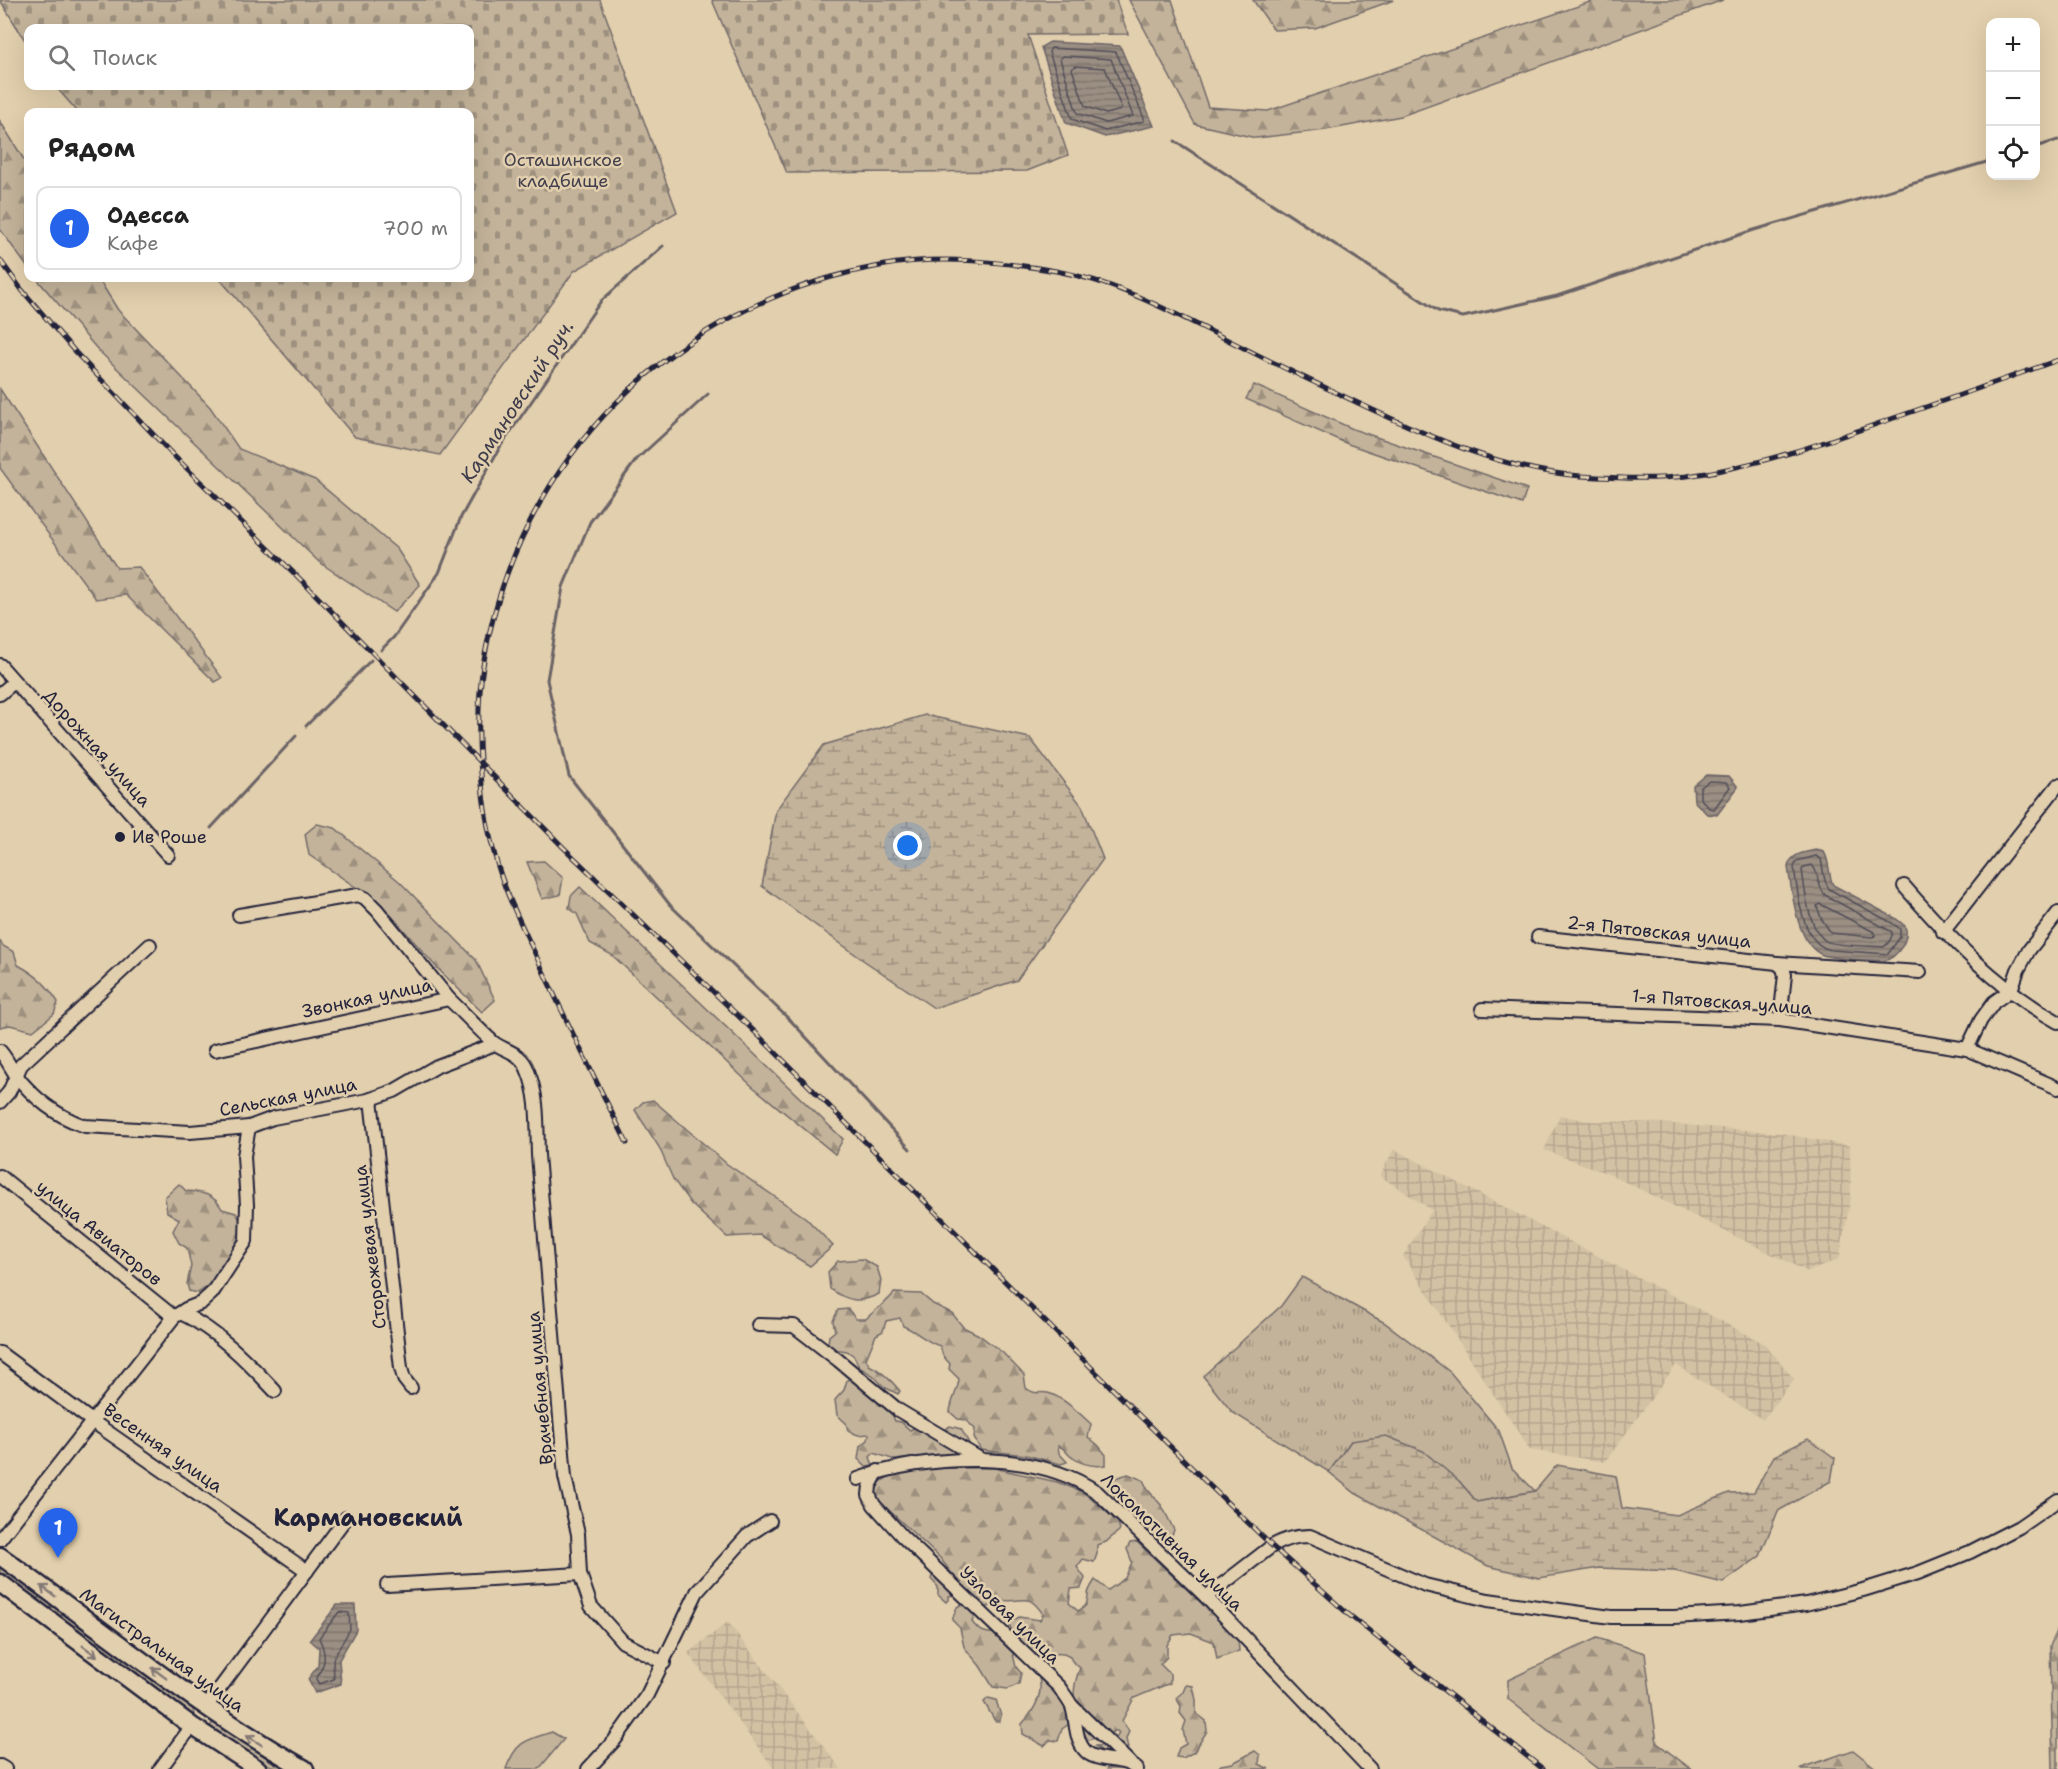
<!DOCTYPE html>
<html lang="ru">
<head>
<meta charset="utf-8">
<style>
	:root { --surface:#fff; --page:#f6f6f6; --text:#222; --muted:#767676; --line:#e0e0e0; --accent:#2563eb }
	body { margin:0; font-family:"Shantell Sans",sans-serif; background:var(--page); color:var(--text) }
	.controls { position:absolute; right:18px; top:18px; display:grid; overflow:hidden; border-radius:12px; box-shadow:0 6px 24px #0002 }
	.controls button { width:54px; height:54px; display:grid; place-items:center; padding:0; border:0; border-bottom:2px solid var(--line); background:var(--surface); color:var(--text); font:30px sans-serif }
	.you { position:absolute; left:908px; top:846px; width:21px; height:21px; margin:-15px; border:4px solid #fff; border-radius:50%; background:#1a73e8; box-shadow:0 0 0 9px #1a73e833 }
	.badge { display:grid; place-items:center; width:39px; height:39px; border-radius:50%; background:var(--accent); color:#fff; font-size:20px; font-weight:700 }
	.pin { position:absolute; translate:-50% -50px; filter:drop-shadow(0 2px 3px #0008) }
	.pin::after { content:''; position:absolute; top:32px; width:21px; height:18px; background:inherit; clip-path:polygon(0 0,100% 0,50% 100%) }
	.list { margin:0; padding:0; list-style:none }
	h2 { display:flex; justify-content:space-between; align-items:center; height:78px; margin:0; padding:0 24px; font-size:26px }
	h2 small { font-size:20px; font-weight:400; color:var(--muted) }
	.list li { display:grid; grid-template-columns:39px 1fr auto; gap:18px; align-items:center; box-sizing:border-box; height:84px; margin:0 12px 12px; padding:0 12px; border:2px solid var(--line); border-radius:12px }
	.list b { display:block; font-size:22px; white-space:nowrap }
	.list p { margin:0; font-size:20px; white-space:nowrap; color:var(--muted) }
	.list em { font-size:20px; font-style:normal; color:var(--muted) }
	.icon { flex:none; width:33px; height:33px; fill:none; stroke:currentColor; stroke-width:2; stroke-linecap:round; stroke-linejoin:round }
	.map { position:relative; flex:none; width:2058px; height:1769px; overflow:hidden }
	.search { position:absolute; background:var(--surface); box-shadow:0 6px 24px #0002; left:24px; top:24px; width:450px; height:66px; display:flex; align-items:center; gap:15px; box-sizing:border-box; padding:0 21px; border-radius:12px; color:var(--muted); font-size:22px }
	.panel { position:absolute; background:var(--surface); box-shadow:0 6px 24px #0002; left:24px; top:108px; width:450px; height:174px; border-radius:12px }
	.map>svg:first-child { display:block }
</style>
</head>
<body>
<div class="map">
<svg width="2058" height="1769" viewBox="0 0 2058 1769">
	<defs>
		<pattern id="industrial-grid" width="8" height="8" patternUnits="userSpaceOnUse" patternTransform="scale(1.5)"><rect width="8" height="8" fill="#d3c1a4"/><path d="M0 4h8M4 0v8" fill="none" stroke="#b5a68e"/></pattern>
		<pattern id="grass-tufts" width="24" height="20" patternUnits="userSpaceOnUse" patternTransform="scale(1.5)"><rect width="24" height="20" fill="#c3b39a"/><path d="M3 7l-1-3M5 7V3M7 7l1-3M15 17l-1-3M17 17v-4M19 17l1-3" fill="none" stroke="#9e917f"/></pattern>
		<pattern id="forest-firs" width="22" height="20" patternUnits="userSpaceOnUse" patternTransform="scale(1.5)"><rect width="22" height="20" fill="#c3b39a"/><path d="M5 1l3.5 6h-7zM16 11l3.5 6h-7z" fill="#9e917f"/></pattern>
		<pattern id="wetland-marsh" width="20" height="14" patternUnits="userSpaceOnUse" patternTransform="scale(1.5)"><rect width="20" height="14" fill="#c3b39a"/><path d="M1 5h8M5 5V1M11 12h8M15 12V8" fill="none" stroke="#9e917f"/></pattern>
		<pattern id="cemetery-stones" width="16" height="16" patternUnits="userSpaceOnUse" patternTransform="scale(1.5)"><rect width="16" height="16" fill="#c3b39a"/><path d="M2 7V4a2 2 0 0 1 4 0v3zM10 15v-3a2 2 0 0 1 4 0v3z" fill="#9e917f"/></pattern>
		<pattern id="water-rules" width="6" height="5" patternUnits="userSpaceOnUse" patternTransform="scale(1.5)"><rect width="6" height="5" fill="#9b8f83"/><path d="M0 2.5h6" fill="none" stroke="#7e746c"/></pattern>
	</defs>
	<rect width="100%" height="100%" fill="#e2cfad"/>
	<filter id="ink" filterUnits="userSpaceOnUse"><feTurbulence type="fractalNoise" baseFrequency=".0167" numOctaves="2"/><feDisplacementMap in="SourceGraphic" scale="12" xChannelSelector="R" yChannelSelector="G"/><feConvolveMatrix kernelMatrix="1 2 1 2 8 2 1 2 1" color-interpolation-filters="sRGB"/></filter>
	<g filter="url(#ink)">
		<g fill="url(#industrial-grid)">
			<polygon points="1560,1115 1588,1121 1662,1123 1780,1133 1850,1146 1851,1198 1839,1259 1808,1272 1609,1174 1544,1150"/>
			<polygon points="1394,1149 1765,1344 1794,1379 1763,1420 1676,1365 1605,1462 1530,1450 1403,1256 1432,1210 1380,1176"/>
			<polygon points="728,1622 841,1769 774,1769 688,1653"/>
		</g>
		<g fill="url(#grass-tufts)" stroke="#726a6a" stroke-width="1.5">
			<polygon points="1302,1277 1385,1323 1450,1372 1499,1431 1512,1468 1535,1491 1477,1502 1459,1481 1351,1441 1329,1472 1232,1412 1203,1376 1281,1306"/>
			<polygon points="0,1567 193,1709 194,1715 188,1715 0,1575"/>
			<path d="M 212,1723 L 215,1723 L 273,1762 L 287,1769 C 262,1769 231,1742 210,1728 Z"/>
		</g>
		<g fill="url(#forest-firs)" stroke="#726a6a" stroke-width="1.5">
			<polygon points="1129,0 1172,0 1208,107 1268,111 1596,0 1723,0 1401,116 1326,130 1256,138 1195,124"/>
			<polygon points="1253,0 1394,0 1315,28 1274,30"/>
			<polygon points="0,121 28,166 28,268 0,229"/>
			<polygon points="36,278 98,278 118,310 210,407 239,449 315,480 397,549 420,585 394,612 319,562 98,350"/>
			<polygon points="1254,385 1353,429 1527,489 1522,504 1348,444 1246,399"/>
			<polygon points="0,389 117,568 139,567 222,678 215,682 126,595 96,599 0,468"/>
			<polygon points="317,824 335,828 400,882 476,960 495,1000 482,1012 437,968 383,906 309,855 305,834"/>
			<polygon points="544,861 563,878 560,895 542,899 527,862"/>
			<polygon points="580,887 843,1139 835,1154 752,1086 612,955 590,943 577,914 569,908 571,896"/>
			<path d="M 0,940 L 3,946 L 14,952 L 18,965 C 37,975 47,985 58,1002 L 54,1014 L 33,1031 L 10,1025 L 0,1027 Z"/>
			<polygon points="653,1100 727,1164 806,1218 833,1246 810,1266 760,1235 727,1237 691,1204 673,1179 659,1147 635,1110 643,1102"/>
			<path d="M 179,1184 L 186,1191 C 202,1192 214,1194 222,1209 L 236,1213 C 238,1217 242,1222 242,1226 C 245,1243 212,1285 198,1293 L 189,1291 L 187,1284 L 191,1266 L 187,1248 L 179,1243 L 173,1231 L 179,1219 L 167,1212 L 165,1197 Z"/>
			<path d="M 862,1259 L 877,1267 L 881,1280 L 879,1294 C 859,1304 848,1301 830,1289 L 828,1272 L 838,1261 Z"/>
			<path d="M 894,1293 L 921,1294 L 933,1304 L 952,1313 L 963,1327 L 979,1335 L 1003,1353 L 1024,1375 L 1026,1388 C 1036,1396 1038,1391 1048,1393 C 1063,1397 1080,1414 1091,1424 L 1088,1437 L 1098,1445 L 1106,1455 L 1106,1465 C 1094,1467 1083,1465 1073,1458 C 1066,1454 1066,1448 1058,1446 L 1059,1453 L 1067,1462 L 1061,1464 L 1026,1455 L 981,1450 L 974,1438 L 975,1429 L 966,1420 L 958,1419 L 950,1412 C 951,1400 958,1391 959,1379 L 949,1369 L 950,1364 L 943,1356 L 940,1346 C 926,1342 917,1331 903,1326 L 900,1318 L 886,1321 L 883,1331 L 876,1335 L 866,1359 L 869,1365 C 882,1371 891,1380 900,1391 L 898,1394 L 884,1387 L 874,1376 L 859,1367 L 854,1356 L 847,1351 L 833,1349 L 828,1343 L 829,1336 L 835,1331 L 833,1321 L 838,1310 L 848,1309 L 856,1319 L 866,1319 C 875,1309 886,1304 894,1293 Z"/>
			<polygon points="853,1377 867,1384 871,1396 888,1404 895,1421 901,1422 910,1430 920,1424 940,1432 950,1426 961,1429 969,1443 967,1452 895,1460 874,1453 870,1457 873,1466 866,1467 858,1459 860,1446 868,1440 869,1434 858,1435 848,1431 846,1423 837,1415 835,1400 844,1390 847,1380"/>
			<path d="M 956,1468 L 994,1468 L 1057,1482 L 1083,1492 L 1118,1522 L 1120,1530 L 1106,1542 L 1097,1545 L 1097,1554 L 1094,1562 L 1083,1559 L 1077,1567 L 1085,1578 L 1081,1588 L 1071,1589 L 1069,1603 L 1078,1611 C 1087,1606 1087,1605 1088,1595 C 1088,1590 1092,1585 1095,1580 L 1108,1590 L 1125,1578 L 1132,1562 L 1127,1549 L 1130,1543 L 1137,1542 L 1238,1638 L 1239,1651 L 1217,1659 L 1214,1642 L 1191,1633 L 1173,1635 L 1167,1645 L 1167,1657 L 1160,1664 L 1170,1674 L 1170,1683 L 1134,1698 L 1122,1721 L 1129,1731 L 1126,1739 L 1128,1748 L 1121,1755 L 1126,1769 L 1106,1769 L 1111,1767 L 1113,1760 L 1095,1746 C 1105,1746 1115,1744 1119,1733 L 1117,1731 L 1113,1731 L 1110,1737 L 1098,1737 L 1088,1740 C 1074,1716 1069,1694 1080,1668 L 1072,1661 L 1070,1657 C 1059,1650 1050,1655 1038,1661 L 1015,1638 L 1009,1624 L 1019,1617 L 1040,1620 L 1043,1614 C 1026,1590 1025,1604 1000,1600 L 993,1606 L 986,1607 L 957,1580 L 940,1558 L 875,1497 L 874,1489 C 890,1467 931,1469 956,1468 Z"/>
			<polygon points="1128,1474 1143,1480 1148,1490 1162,1506 1174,1530 1170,1540 1156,1538 1127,1513 1109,1488 1112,1479"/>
			<polygon points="932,1576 942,1580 955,1595 949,1596 949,1600 946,1602 938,1595 938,1587 931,1579"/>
			<path d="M 963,1600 L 974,1607 L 975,1615 L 972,1622 C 979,1631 985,1634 996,1633 L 1012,1650 L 1016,1667 L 1021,1673 L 1019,1684 L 1008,1689 L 993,1687 L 980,1666 L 964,1647 L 960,1628 L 952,1620 L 957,1607 L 962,1604 Z"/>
			<polygon points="2058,1629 2058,1769 2053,1769 2050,1646"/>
			<polygon points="1597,1638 1645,1653 1657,1743 1691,1769 1598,1769 1508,1699 1508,1680"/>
			<path d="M 1038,1675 L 1058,1693 L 1072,1722 L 1062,1729 L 1058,1741 L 1050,1740 L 1044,1746 L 1023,1734 L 1022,1724 C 1034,1711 1045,1694 1038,1675 Z"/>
			<polygon points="1186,1685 1193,1686 1196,1700 1196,1713 1206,1721 1207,1731 1194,1752 1183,1758 1176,1757 1179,1748 1186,1744 1183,1730 1186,1721 1180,1713 1181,1706 1176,1698 1183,1692"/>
			<polygon points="988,1698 996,1700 1001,1716 1000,1721 995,1721 984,1702"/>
			<polygon points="1853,1750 1877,1769 1799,1769"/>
			<polygon points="1255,1751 1260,1755 1259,1764 1269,1769 1217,1769 1221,1765 1233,1763"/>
		</g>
		<g fill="url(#wetland-marsh)" stroke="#726a6a" stroke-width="1.5">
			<polygon points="925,715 1030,738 1082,806 1103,859 1017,980 934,1008 863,960 762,886 776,810 824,745"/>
			<polygon points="1386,1436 1423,1451 1459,1481 1477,1502 1535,1491 1557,1465 1616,1476 1622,1508 1677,1515 1729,1493 1754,1492 1774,1456 1808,1439 1835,1458 1831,1481 1778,1511 1760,1556 1723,1583 1675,1571 1599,1568 1539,1578 1488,1566 1355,1493 1329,1472 1351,1441"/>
		</g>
		<g fill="url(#cemetery-stones)" stroke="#726a6a" stroke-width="1.5">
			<polygon points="0,0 600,0 677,212 574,271 440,455 355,437 219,278 470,278 470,112 78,112 55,86 470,86 470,28 28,28 28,45"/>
			<polygon points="712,0 1116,0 1128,34 1028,35 1068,155 1027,171 787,173"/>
		</g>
		<path fill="#c3b39a" stroke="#726a6a" stroke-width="1.5" d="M 552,1732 L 564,1739 L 539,1769 L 506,1769 C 516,1741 526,1740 552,1732 Z"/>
		<g fill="url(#water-rules)" stroke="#6b6366" stroke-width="1.5">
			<polygon points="1050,42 1120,46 1154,126 1105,137 1066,123 1041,47"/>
			<polygon points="1706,775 1729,776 1738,787 1717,815 1707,814 1694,801 1693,786"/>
			<path d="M 1816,850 L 1824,852 C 1830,862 1828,874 1833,885 L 1895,918 L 1905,926 C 1910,939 1898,957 1884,961 C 1865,959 1842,961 1823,955 C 1796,946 1792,890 1788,867 C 1791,853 1804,853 1816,850 Z"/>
			<polygon points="337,1605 355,1605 356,1630 339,1660 341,1684 315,1693 308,1679 318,1666 319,1648 310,1640"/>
		</g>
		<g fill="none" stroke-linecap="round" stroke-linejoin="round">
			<g stroke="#524e58" stroke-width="1.5">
				<polygon points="1051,48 1116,52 1144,118 1144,121 1105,131 1072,119 1049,52"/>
				<polygon points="1063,56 1111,59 1133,116 1106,123 1077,113 1060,59"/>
				<polygon points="1075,66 1105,68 1121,107 1121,110 1106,114 1085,106 1072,69"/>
				<polygon points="1709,781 1726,782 1730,787 1714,809 1709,808 1700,798 1700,788"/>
				<path d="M 1816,856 L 1821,859 L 1825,881 L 1829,889 L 1892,923 L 1900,929 L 1900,937 L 1888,954 L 1831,950 C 1801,944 1798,893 1794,867 L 1797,861 Z"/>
				<path d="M 1812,865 C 1819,872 1817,886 1825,895 L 1892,932 C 1893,937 1887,946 1883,947 C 1872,946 1833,946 1826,941 C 1808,929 1805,890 1802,870 L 1804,867 Z"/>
				<polygon points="1820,904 1874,932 1875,936 1872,937 1831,933 1821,918 1817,906"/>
				<path d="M 339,1612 L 349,1613 L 350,1629 L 333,1659 L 334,1679 L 319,1684 L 316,1679 C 326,1663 327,1655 319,1638 Z"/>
			</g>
			<g stroke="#6b6366" stroke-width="3">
				<polyline points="1175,141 1438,311 1463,317 1557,296 1754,230 1990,161"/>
				<polyline points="2036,147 2058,140"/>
				<polyline points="708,394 637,459 590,522 563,587 547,680 569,776 670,905 792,1022 910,1149"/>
				<polyline points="381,650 394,637 439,573 461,517 500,447 601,301 663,246"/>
				<polyline points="306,726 371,660"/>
				<polyline points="211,828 296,736"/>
			</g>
			<defs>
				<g id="street">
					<polyline points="0,665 168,855"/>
					<polyline points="0,694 14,682"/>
					<path d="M 1904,886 C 1949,938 1997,988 2058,1022"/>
					<polyline points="1943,932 2058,785"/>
					<polyline points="1538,937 1777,963 1783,968 1785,975 1780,1020"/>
					<polyline points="1777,963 1920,972"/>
					<path d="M 449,999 C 464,1013 478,1029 493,1042 C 505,1052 521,1051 528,1071 C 539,1097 537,1128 538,1155 L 565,1477 L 578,1534 L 580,1574 L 591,1606 L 623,1642 L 664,1663"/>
					<polyline points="1482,1009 1780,1020 1967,1049 2058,1088"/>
					<polyline points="1967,1049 1981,1020 1994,1002 2011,990 2018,970 2029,950 2058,913"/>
					<polyline points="215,1050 449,999 377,910 365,898 358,895 239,915"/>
					<path d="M 0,1051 C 7,1059 10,1067 16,1075 C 33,1098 58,1117 85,1126 L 190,1132 L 249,1127 L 273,1118 L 368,1100 L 394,1091 L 437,1066 L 495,1044"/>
					<polyline points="371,1099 401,1368 404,1379 411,1388"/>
					<polyline points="0,1102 9,1092 21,1065 150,945"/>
					<polyline points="0,1176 174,1317"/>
					<path d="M 181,1313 C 218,1331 247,1361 275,1391"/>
					<polyline points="758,1325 794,1326 838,1360 898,1410 982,1460"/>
					<polyline points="0,1353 92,1421 307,1571"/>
					<path d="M 878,1471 L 870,1486 L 869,1495 L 874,1505 L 902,1536 L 1059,1687 C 1063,1693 1069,1700 1072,1707 C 1077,1721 1074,1744 1089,1754 C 1103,1763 1123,1757 1137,1769"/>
					<path d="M 858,1479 C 926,1454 1035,1449 1097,1492 L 1206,1597 L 1370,1769"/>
					<polyline points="0,1539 174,1317 186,1309 201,1303 212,1293 246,1241 247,1205 244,1156 249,1127"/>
					<polyline points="387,1585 580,1574"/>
					<path d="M 1206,1597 L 1272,1546 C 1285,1539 1295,1536 1310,1536 L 1425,1585 L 1488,1600 L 1611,1617 L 1674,1617 L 1740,1613 L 1806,1604 L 1863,1590 L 1918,1573 L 1970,1552 L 2019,1527 L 2058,1500"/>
					<polyline points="1072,1706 1130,1763"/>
					<polyline points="206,1707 346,1518"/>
					<polyline points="0,1766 5,1769"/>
					<polyline points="160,1769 192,1726"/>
					<polyline points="588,1769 614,1741 647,1695 697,1592 747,1536 770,1521"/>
				</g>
				<g id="secondary">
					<path d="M 0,1556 C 101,1628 197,1708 305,1769"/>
					<polyline points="0,1583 192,1726 258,1769"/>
				</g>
			</defs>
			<use href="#street" stroke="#22223b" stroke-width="16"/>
			<use href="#secondary" stroke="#22223b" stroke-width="21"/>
			<use href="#street" stroke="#e2cfad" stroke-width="12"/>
			<use href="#secondary" stroke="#e2cfad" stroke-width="16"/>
			<defs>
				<g id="rail">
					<polyline points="0,260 22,290 76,353 170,452 302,581 563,847 757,1034 1203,1479 1272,1546 1348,1614 1543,1769"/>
					<path d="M 627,1143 C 597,1083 567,1023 539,962 C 528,938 515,913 505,887 C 493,855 485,818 482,784 C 478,746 477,704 483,666 C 516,459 674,303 880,266 C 937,255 998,261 1056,271 C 1113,281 1168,310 1220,336 C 1265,359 1311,381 1358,403 C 1428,436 1502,470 1581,476 C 1616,478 1652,480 1687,476 C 1758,466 1824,443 1891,419 C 1947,400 2002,380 2058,360"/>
				</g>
			</defs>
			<use href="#rail" stroke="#22223b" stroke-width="5"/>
			<use href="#rail" stroke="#e2cfad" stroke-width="3" stroke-dasharray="9" stroke-linecap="butt"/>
		</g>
		<defs><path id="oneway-shaft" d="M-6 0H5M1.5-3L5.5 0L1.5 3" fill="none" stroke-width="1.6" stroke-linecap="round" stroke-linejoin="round" transform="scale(1.5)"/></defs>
		<g stroke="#827874">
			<use href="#oneway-shaft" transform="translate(48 1591) rotate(-144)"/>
			<use href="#oneway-shaft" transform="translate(90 1651) rotate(36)"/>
			<use href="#oneway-shaft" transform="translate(159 1673) rotate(-143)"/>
			<use href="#oneway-shaft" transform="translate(254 1740) rotate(-147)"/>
		</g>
	</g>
	<circle fill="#22223b" stroke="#e2cfad" stroke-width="2" cx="120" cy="837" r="6"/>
	<g text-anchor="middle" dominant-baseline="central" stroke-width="5" stroke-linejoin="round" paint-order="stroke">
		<g font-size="18" fill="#423f4e" stroke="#e2cfad">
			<text x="563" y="160">Осташинское<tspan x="563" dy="21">кладбище</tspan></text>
		</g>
		<g font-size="18" fill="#22223b" stroke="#e2cfad">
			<text transform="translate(97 748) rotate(48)">Дорожная улица</text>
			<text transform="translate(1659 932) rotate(6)">2-я Пятовская улица</text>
			<text transform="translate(367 998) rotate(-12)">Звонкая улица</text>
			<text transform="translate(1722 1002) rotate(4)">1-я Пятовская улица</text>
			<text transform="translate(288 1097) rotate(-11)">Сельская улица</text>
			<text transform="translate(99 1233) rotate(39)">улица Авиаторов</text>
			<text transform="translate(370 1247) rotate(-97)">Сторожевая улица</text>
			<text transform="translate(540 1388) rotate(-95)">Врачебная улица</text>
			<text transform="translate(163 1448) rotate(35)">Весенняя улица</text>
			<text transform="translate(1172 1542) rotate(44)">Локомотивная улица</text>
			<text transform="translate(1010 1615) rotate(44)">Узловая улица</text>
			<text transform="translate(162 1650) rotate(36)">Магистральная улица</text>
		</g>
		<g font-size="18" fill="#22223b" stroke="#e2cfad" text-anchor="start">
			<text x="132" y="837">Ив Роше</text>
		</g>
		<g font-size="20" font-style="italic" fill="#403d4d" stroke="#e2cfad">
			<text transform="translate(517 401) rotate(-57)">Кармановский руч.</text>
		</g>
		<g font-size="24" font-weight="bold" fill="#22223b" stroke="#e2cfad">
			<text x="368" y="1518">Кармановский</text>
		</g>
	</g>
</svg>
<div class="controls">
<button>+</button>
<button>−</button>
<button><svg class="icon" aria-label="locate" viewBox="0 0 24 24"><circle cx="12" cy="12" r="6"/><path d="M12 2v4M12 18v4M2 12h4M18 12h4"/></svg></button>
</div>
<div class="you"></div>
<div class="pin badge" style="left:58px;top:1558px">1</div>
<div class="search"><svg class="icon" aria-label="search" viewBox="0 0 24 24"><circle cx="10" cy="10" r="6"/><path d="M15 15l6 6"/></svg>Поиск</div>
<section class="panel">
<h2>Рядом<small></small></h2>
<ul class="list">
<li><span class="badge">1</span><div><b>Одесса</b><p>Кафе</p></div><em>700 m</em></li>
</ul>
</section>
</div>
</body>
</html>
